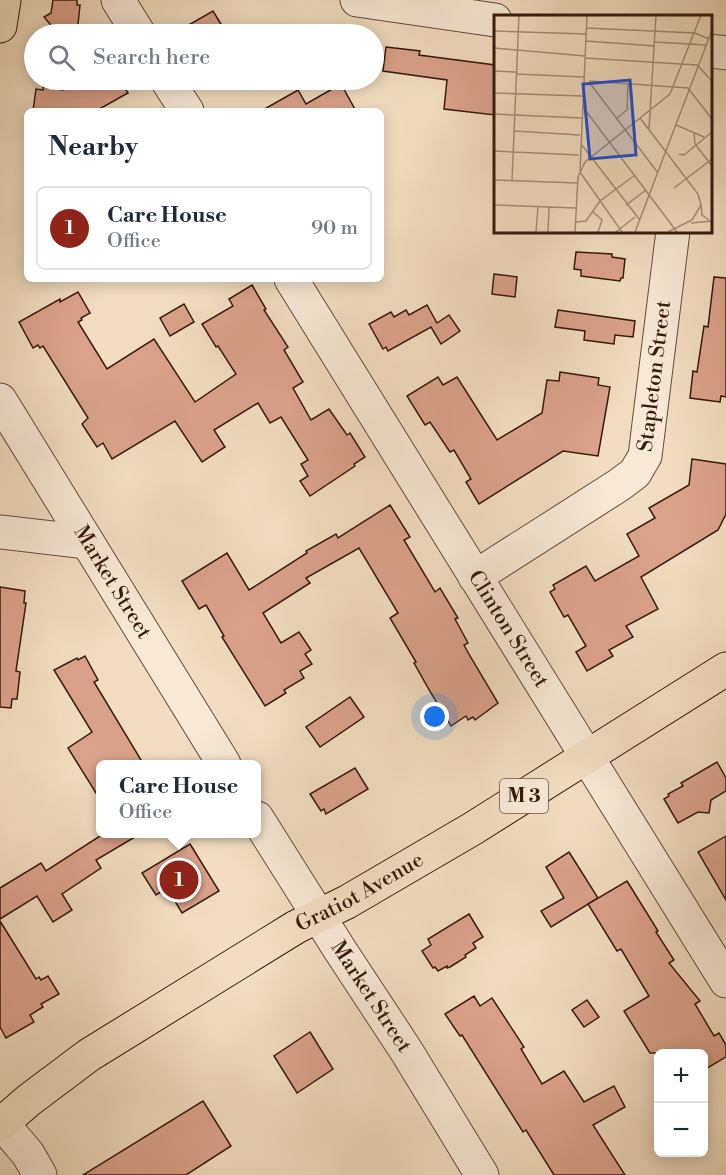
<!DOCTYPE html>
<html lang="en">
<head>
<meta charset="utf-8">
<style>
	:root { --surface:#fff; --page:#f6f6f7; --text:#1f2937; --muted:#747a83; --line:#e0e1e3; --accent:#8f2418 }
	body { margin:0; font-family:"Libre Bodoni",serif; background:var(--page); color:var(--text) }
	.controls { position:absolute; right:18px; bottom:18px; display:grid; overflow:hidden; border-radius:9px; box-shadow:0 3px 15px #0003 }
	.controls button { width:54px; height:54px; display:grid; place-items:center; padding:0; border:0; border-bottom:2px solid var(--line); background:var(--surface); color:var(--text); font:30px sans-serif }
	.you { position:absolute; left:435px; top:717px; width:21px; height:21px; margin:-15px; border:4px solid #fff; border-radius:50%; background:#1a73e8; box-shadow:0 0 0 9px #1a73e833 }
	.badge { display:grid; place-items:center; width:39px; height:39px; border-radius:50%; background:var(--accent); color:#fff; font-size:20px; font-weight:700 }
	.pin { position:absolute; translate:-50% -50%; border:3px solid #fff; box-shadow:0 2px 6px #0006 }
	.popup { position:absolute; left:96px; top:760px; width:165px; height:78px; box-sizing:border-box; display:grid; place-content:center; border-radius:9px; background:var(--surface); filter:drop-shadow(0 2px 4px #0005); font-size:20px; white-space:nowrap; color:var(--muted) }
	.popup b { font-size:22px; color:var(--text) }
	.popup::after { content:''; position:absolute; left:50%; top:100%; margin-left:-12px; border:12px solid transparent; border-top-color:var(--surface) }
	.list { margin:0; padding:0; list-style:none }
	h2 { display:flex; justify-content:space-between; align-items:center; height:78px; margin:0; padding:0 24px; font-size:26px }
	h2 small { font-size:20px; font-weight:400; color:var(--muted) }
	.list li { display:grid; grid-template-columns:39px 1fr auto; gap:18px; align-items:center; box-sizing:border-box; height:84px; margin:0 12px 12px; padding:0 12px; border:2px solid var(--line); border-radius:9px }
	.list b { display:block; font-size:22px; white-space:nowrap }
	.list p { margin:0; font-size:20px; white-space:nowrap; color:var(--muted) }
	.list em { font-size:20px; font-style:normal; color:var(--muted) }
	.icon { flex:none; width:33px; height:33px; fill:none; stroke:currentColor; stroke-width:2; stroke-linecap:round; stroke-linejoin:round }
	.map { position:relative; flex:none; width:726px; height:1175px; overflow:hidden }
	.search { position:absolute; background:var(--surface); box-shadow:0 3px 15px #0003; left:24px; top:24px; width:360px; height:66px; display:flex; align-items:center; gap:15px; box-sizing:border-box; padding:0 21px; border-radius:33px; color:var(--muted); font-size:22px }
	.panel { position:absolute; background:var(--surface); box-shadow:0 3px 15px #0003; left:24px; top:108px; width:360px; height:174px; border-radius:9px }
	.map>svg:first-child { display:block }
</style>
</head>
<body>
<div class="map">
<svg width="726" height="1175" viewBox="0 0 726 1175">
	<rect width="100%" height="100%" fill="#f2ddc0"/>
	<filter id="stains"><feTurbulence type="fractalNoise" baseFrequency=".00333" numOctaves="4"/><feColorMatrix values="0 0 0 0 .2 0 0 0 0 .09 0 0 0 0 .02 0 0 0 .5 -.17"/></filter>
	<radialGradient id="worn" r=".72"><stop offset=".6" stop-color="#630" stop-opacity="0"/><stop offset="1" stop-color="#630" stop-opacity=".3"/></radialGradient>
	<g fill="#dba28a" stroke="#37190d" stroke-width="1.5">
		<polygon points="53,0 77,0 77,5 80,5 77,34 48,34 50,24 44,17 51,13"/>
		<polygon points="213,11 227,34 173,34"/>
		<polygon points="386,47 420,51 419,55 495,65 495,115 444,109 447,80 383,71"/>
		<polygon points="81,80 120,80 128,93 96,111 33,111 36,89 43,90 43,87 63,90"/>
		<polygon points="341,84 356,111 261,111 298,90 306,104"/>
		<polygon points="576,252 612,254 612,257 625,259 623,278 621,278 620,281 581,276 581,270 574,269"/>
		<polygon points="494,274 517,277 515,297 492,294"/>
		<polygon points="714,277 726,278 726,397 721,396 720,402 690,398 693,371 697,372 704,326 708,327"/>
		<polygon points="252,285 266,309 264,310 288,347 284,350 303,382 293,388 311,420 329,409 347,435 350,433 365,457 354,464 355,466 310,496 300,481 308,476 301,464 308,460 281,417 270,423 258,403 214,430 225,447 202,462 175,421 112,459 103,443 97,447 82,424 88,418 43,346 40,348 38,345 33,348 19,322 60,299 60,302 78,292 90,313 81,318 82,320 78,322 107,369 154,339 195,402 236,374 218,346 216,347 202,324 233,306 229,299"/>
		<polygon points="184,304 194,322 170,336 160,318"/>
		<polygon points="427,305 437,323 449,315 460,331 441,344 431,327 388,351 386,347 383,349 369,324 391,312 394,317 406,310 409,315"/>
		<polygon points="558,310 635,321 633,337 615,335 614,344 584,340 585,331 555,327"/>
		<polygon points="560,372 599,378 598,385 610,387 598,456 563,451 479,504 466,482 471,479 454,450 450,452 430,422 425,425 407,396 438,377 443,385 457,377 497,440 542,413 547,380 559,381"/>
		<polygon points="692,459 726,464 726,514 718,530 641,577 658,609 626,626 633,637 609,650 613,656 587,671 576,652 586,646 568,615 564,617 550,592 555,589 553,585 586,566 595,581 639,556 627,534 655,518 649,508 689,485"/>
		<polygon points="390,505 410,537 404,540 435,592 440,588 458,618 455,619 468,643 464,645 470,656 498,703 475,720 473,717 468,720 466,716 451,726 431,693 414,663 416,662 390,618 398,613 359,548 306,578 310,583 263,613 281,643 299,632 311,650 305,654 312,664 300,671 304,678 284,690 286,693 265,706 222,637 224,636 206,605 199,609 182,581 227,553 249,590 307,553 306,551 336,534 338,538"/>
		<polygon points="0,587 25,591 24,603 26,603 16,671 20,672 17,699 12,699 11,708 0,707"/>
		<polygon points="85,656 98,680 94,682 144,765 101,765 101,801 68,748 92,732 54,670 77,658 78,660"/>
		<polygon points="350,697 364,717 320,747 306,727"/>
		<polygon points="717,762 726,778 726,791 711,800 709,813 698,812 678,823 664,799 669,796 668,794 683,786 681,783"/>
		<polygon points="355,768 368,789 326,814 324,809 321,811 310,794"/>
		<polygon points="103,834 140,834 96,860 101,868 62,894 72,910 53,922 37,896 0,919 0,888 41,863 46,871"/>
		<polygon points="726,836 726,900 698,852"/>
		<polygon points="190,844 219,891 182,913 167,888 156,895 142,873"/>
		<polygon points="569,852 598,898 551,927 541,911 564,898 546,867"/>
		<polygon points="627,881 658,931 656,932 674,960 669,963 700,1001 695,1004 714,1036 719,1033 726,1045 726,1057 704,1070 704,1053 650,1053 624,1011 649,996 621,949 617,951 588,904"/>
		<polygon points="469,914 483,937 473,943 476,948 465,955 466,957 450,967 447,968 447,966 438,971 435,967 433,968 422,951 431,945 428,939"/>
		<polygon points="0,921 36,979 39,977 41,980 48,976 59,994 41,1004 43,1007 30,1015 34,1022 6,1038 0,1027"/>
		<polygon points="474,996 480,1006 492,998 524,1047 521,1049 542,1084 564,1071 584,1102 614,1086 625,1107 593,1125 625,1175 554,1175 526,1130 523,1132 462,1035 460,1036 445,1014"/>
		<polygon points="587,1000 599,1017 584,1027 572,1010"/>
		<polygon points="310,1032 333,1069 297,1093 274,1056"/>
		<polygon points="203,1101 231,1146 186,1175 83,1175"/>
	</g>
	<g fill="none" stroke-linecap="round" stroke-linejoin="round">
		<defs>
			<g id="minor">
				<polyline points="118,0 139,34"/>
				<polyline points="357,0 495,20"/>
				<polyline points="710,51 726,53"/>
				<polyline points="167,80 187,111"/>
				<path id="s1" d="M 291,279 L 726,981"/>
				<path id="s2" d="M 0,400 L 224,764"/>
				<polyline points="0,532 87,542"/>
				<path id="s3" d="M 475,577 L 619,485 L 635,473 L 645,456 L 673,231"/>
				<path id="s4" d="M 257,818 L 340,950 L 407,1052 L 482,1175"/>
				<polyline points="0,1121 28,1154 40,1175"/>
			</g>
			<g id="major">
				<polyline points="0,26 4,0"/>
				<path id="s5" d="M 0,1125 L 29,1100 L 89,1055 L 296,927 L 347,902 L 472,829 L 726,669"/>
			</g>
		</defs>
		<use href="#minor" stroke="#664a3a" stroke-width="35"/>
		<use href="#major" stroke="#37190d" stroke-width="35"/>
		<use href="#minor" stroke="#f7e9d6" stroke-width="33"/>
		<use href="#major" stroke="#f2ddc0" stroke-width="33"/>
	</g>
	<g text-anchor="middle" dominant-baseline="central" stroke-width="4.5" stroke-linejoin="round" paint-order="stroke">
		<rect fill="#f7e9d6" stroke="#715749" stroke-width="1.5" x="500" y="779" width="48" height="34" rx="4.5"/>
		<g font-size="20" font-weight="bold" fill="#37190d">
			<text x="524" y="796">M 3</text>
		</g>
		<g font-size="21" fill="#37190d" stroke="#f7e9d6">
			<text stroke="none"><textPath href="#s3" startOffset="291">Stapleton Street</textPath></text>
			<text stroke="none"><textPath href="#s2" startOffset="214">Market Street</textPath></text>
			<text stroke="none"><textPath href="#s1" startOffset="412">Clinton Street</textPath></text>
			<text stroke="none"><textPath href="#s5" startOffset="429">Gratiot Avenue</textPath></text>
			<text stroke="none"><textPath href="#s4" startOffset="212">Market Street</textPath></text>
		</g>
	</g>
	<g transform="translate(494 15)">
		<rect width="218" height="218" fill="#f2ddc0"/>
		<path fill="none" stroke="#a78f78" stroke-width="1.5" d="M 92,13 L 201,18 L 215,24M 0,16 L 92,19M 92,26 L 161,31M 161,27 L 212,30M 0,33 L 91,41M 91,43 L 203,50 L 218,66M 0,56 L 22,57M 22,59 L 90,62M 95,66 L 194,73 L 218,104M 95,67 L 164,158M 0,78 L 88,81M 89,92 L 183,217M 0,99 L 89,103M 123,103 L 133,95 L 134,68M 146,103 L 172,137M 182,110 L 210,122M 155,114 L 162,0M 20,116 L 86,120M 200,118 L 201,129 L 218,151M 87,129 L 146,205M 0,136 L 85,140M 172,137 L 204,179 L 207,190 L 198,205 L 174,217M 185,139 L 190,140 L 218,117M 86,156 L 93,0M 86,157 L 128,217M 0,165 L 84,168M 18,166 L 25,0M 180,173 L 218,144M 0,190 L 82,193M 132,190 L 152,175M 207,190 L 208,200 L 215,205M 99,197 L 108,205 L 104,217M 82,207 L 92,206 L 106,186 L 141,160M 197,208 L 218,206M 42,217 L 44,192M 54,217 L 55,192M 81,217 L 84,162 L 91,147 L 176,79 L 207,0M 122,217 L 141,202M 141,217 L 218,15"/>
		<path fill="#1d4ed8" fill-opacity="0.15" stroke="#1d4ed8" stroke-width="3" d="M 136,65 L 142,140 L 96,144 L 89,69 Z"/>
		<rect width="218" height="218" fill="none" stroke="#37190d" stroke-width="3"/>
	</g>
	<rect width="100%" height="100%" filter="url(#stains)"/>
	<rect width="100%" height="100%" fill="url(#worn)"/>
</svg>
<div class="controls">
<button>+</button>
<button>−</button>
</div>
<div class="you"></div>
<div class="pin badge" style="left:179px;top:880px">1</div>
<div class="popup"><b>Care House</b>Office</div>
<div class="search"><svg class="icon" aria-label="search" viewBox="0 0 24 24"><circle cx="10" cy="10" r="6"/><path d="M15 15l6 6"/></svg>Search here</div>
<section class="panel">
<h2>Nearby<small></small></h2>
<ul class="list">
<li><span class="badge">1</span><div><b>Care House</b><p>Office</p></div><em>90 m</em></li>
</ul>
</section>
</div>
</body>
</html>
